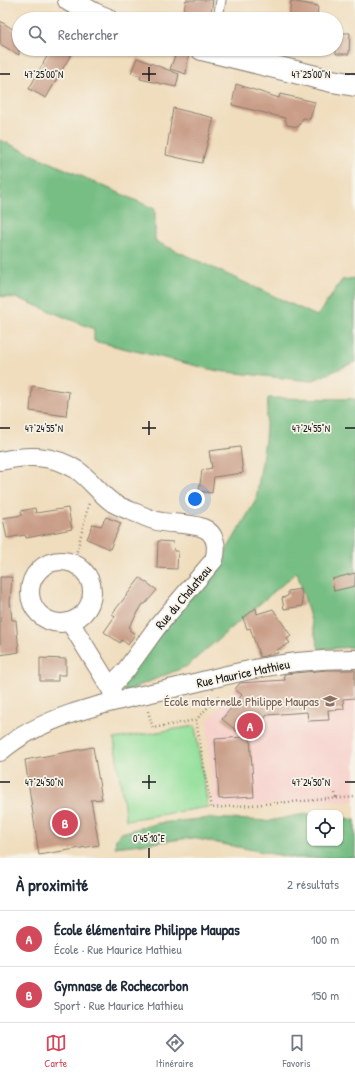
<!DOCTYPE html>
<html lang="fr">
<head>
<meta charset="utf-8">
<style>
	:root { --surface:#fff; --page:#f6f6f7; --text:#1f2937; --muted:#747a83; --line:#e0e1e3; --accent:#d1495b }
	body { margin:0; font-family:"Patrick Hand",sans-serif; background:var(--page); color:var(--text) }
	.controls { position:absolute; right:12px; bottom:12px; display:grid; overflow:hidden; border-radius:8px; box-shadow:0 1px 3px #0004 }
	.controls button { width:36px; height:36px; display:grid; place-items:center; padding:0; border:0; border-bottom:1px solid var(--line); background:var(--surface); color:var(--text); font:20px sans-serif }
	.you { position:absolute; left:195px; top:499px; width:14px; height:14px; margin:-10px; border:3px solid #fff; border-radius:50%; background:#1a73e8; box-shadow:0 0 0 6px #1a73e833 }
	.badge { display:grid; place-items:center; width:26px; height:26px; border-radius:50%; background:var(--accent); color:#fff; font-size:13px; font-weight:700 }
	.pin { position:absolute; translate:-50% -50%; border:2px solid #fff; box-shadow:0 1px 4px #0006 }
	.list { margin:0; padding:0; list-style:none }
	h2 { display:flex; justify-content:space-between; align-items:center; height:52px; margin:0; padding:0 16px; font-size:17px }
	h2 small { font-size:13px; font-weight:400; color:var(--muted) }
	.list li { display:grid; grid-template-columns:26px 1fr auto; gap:12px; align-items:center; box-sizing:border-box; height:56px; padding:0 16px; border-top:1px solid var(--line) }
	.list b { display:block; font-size:15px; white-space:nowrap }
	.list p { margin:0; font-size:13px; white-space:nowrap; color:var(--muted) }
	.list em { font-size:13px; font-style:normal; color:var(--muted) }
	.icon { flex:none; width:22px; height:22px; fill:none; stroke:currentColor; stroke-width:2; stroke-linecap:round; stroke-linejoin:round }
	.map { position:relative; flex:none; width:355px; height:858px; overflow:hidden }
	.search { position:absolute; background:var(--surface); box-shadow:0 1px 3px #0004; left:12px; right:12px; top:12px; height:44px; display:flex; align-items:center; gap:10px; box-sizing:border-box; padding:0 14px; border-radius:22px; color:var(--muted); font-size:15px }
	.sheet { height:164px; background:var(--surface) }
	nav { display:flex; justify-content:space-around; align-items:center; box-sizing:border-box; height:56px; border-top:1px solid var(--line); background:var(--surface); font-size:11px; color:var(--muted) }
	nav a { display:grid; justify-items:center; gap:2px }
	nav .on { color:var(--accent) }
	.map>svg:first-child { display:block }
</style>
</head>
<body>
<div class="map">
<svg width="355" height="858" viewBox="0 0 355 858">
	<rect width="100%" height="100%" fill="#f7f3e8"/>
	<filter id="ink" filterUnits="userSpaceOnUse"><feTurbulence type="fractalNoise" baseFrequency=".025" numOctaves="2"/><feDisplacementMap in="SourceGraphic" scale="8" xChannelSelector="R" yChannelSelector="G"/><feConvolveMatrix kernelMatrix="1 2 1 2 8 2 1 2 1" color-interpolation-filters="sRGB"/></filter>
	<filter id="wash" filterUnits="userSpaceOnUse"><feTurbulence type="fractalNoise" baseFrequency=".012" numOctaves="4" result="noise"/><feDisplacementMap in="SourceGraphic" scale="16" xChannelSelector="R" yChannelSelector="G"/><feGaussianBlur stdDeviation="0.9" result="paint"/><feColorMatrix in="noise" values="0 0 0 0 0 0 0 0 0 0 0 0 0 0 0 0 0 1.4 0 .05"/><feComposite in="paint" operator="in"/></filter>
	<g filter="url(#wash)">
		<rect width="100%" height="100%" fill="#f0ddbd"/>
		<polygon fill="#f7d0cb" points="355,672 355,801 214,807 207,722 243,679"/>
		<polygon fill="#94e09c" stroke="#587e5c" points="195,726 208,807 126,820 114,739"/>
		<g fill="#77be84" stroke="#4a6d50">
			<polygon points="0,140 155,209 155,241 317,316 342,280 355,278 355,362 311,381 218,371 94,341 94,329 20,299 0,296"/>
			<polygon points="268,398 355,399 355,647 319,649 297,572 187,666 124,692 125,679 225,553 256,500 265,440"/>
			<polygon points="310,814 310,843 340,843 340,817 355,820 355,858 294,858 192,838 115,847 116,838 121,833 159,823 210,818 269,821 299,815"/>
		</g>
		<g id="blocks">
			<g fill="#c99d87">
				<polygon points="186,0 213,0 210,19 204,19 183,14"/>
				<polygon points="291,1 318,6 317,19 289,19"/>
				<polygon points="0,21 19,33 19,55 0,44"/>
				<polygon points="336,33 350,33 349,54 336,54"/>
				<polygon points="51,49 74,49 46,98 29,89"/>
				<polygon points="177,51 189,53 186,74 170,69"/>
				<polygon points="137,58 179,74 176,87 140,79 141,76 131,73"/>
				<polygon points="236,84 279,98 280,94 315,102 310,119 303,118 298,127 287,125 285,118 232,105"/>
				<polygon points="173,108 214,118 202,163 166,155"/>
				<polygon points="32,386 69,392 66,416 30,411"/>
				<polygon points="240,447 243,473 214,477 212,493 199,491 202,470 212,468 209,451"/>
				<polygon points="35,508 36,513 68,508 72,529 26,538 25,535 7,538 3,518 22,515 21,511"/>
				<polygon points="106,517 121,523 110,549 87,539 93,524 101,526"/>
				<polygon points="158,541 173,542 174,551 178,551 177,569 157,568"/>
				<polygon points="355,573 355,586 334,591 332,579"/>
				<polygon points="0,577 12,577 10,602 12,620 16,620 19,652 0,655"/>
				<polygon points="140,578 157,590 145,604 143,604 129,627 131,628 129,630 135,634 128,645 122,640 120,643 104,632 115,616 112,614"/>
				<polygon points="301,589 303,606 284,609 282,598 288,596 288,591"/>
				<polygon points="256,608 257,614 273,609 291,636 287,639 290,643 277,650 278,653 260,657 250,628 247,629 243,618"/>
				<polygon points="40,658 66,659 66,675 58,675 58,681 40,681"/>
				<polygon points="327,670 355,670 355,698 343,699 344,709 328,710 329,720 308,721 307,712 267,715 250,737 254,797 219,799 215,739 244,737 222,719 242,695 235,689 240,683 285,680 284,674"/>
				<polygon points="93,747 102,799 91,800 99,845 39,855 25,760"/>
			</g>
		</g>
	</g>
	<g filter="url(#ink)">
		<use href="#blocks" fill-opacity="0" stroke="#867c6c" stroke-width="1"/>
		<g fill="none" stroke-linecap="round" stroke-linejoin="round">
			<defs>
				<polyline id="lane" points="218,19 221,0"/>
				<g id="street">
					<path d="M 0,461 C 27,455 52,454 77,470 C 90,479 100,494 113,503 C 120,507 128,510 136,513 C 144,516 153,521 162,522 C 174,524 196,523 207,530 C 217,537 217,550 214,560 L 157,627 L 126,670 L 110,687"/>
					<circle cx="61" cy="592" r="31"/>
					<polyline points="70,622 110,687 114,697"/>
					<path d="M 0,752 C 45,713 113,702 169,689 C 212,679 254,667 297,662 C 316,660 336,659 355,659"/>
				</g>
				<g id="secondary">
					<polyline points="69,0 94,14 106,19"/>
					<polyline points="202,49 332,81 355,85"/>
				</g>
			</defs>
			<use href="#lane" stroke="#867c6c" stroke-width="11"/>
			<use href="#street" stroke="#867c6c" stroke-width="20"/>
			<use href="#secondary" stroke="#867c6c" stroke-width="24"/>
			<g stroke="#867c6c" stroke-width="2.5" stroke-dasharray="1 3" stroke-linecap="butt">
				<polyline points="74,563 89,503"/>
				<polyline points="218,696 196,720 211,808 355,797"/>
				<polyline points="148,711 153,728 196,720"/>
				<polyline points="335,793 336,799"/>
			</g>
			<use href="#lane" stroke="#fff" stroke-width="9"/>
			<use href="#street" stroke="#fff" stroke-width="18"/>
			<use href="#secondary" stroke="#fff" stroke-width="22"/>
		</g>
	</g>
	<path fill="none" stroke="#1c1c1c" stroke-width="1.5" d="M 149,67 L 149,81M 0,74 L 10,74M 142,74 L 156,74M 345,74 L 355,74M 149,421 L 149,435M 0,428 L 10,428M 142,428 L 156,428M 345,428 L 355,428M 149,775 L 149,789M 0,782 L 10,782M 142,782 L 156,782M 345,782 L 355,782M 149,848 L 149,858"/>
	<defs>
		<symbol id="school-bare" viewBox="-9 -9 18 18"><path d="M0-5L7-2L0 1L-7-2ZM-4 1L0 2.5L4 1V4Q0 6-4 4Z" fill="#8d6e63" stroke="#f7f3e8" stroke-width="2.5" paint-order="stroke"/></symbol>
	</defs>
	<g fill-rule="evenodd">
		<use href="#school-bare" x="320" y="691" width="20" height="20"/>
	</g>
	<g text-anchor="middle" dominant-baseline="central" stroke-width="3.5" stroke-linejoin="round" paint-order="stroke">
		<g font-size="13" fill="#1c1c1c" stroke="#f7f3e8">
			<text transform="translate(183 597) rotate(-50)">Rue du Chalateau</text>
			<text transform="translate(243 673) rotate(-12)">Rue Maurice Mathieu</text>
		</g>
		<g font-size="13" fill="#785e54" stroke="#f7f3e8" text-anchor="end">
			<text x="319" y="701">École maternelle Philippe Maupas</text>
		</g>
	</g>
	<g font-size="10" text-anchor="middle" fill="#1c1c1c" stroke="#f7f3e8" stroke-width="3.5" stroke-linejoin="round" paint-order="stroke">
		<text x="44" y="78">47°25'00"N</text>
		<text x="311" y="78">47°25'00"N</text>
		<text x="44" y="432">47°24'55"N</text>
		<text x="311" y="432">47°24'55"N</text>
		<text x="44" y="786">47°24'50"N</text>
		<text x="311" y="786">47°24'50"N</text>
		<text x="149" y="842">0°45'10"E</text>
	</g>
</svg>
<div class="controls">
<button><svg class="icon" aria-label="locate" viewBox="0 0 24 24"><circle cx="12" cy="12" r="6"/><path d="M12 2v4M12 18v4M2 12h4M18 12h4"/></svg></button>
</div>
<div class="you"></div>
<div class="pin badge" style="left:250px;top:726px">A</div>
<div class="pin badge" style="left:65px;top:823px">B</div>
<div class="search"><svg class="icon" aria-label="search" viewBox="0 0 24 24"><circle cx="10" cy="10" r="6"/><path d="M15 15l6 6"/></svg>Rechercher</div>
</div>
<section class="sheet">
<h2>À proximité<small>2 résultats</small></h2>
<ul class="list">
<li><span class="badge">A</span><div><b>École élémentaire Philippe Maupas</b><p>École · Rue Maurice Mathieu</p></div><em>100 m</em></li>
<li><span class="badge">B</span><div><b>Gymnase de Rochecorbon</b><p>Sport · Rue Maurice Mathieu</p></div><em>150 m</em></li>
</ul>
</section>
<nav>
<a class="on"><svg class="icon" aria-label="map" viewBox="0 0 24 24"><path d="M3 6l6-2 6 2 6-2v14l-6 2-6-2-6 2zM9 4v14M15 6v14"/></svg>Carte</a>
<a><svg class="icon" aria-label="directions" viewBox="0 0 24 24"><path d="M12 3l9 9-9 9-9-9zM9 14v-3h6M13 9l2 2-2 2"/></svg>Itinéraire</a>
<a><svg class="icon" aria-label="saved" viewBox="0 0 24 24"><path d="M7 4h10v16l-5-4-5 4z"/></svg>Favoris</a>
</nav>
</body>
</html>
